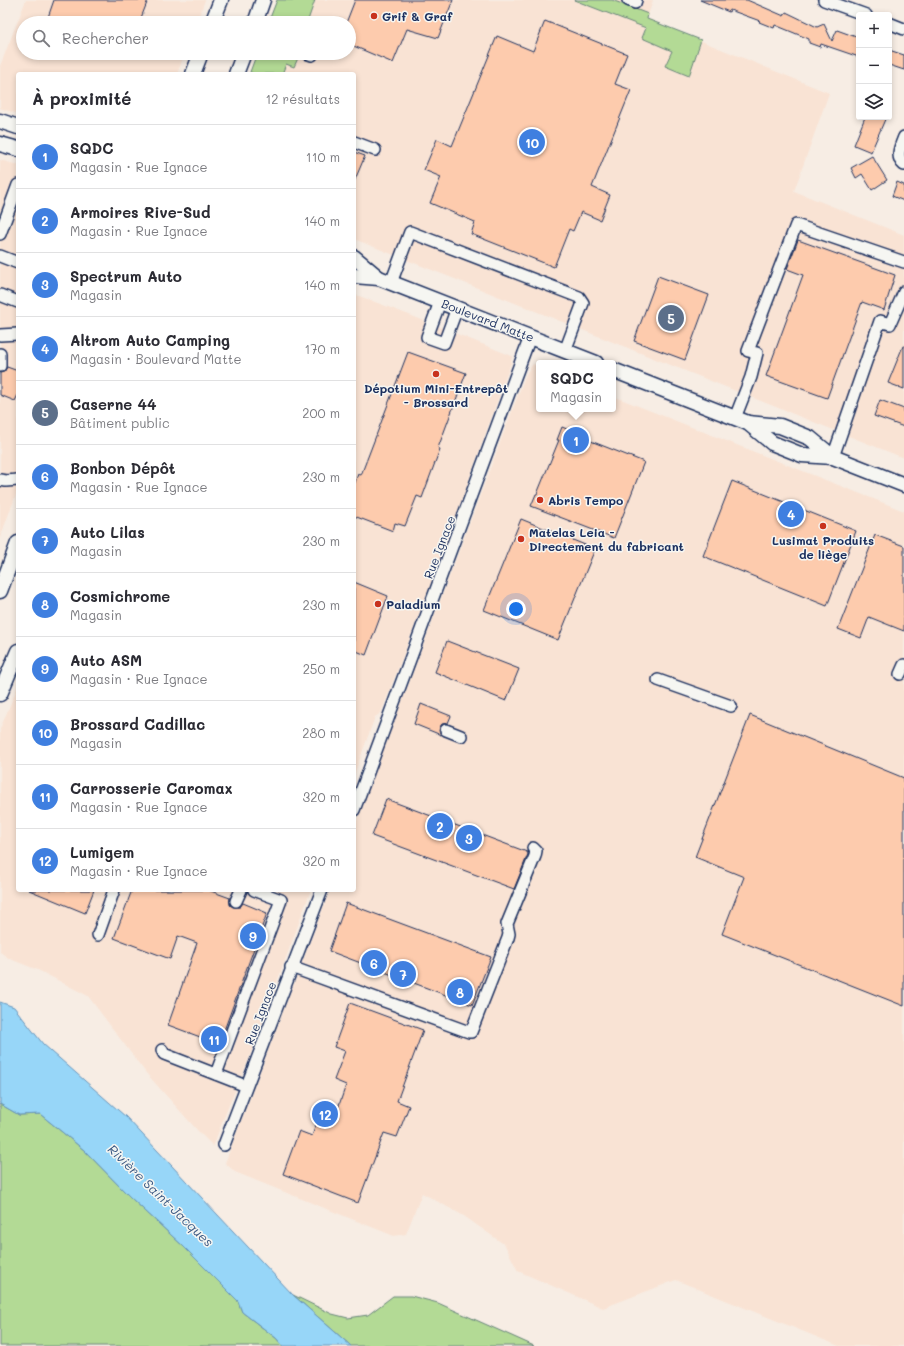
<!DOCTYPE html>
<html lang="fr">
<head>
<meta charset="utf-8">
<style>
	:root { --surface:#fff; --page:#f2f2f3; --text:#2b2b33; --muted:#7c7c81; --line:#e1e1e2; --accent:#7c3aed }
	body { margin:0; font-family:Mali,sans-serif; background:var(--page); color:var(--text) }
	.controls { position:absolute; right:12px; top:12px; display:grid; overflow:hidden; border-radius:4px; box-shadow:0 2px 6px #0003 }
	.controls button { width:36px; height:36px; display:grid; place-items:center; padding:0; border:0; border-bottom:1px solid var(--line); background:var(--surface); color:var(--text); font:20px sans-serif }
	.you { position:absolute; left:516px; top:609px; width:14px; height:14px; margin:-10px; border:3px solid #fff; border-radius:50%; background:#1a73e8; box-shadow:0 0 0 6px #1a73e833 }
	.badge { display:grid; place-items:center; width:26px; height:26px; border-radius:50%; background:var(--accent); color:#fff; font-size:13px; font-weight:700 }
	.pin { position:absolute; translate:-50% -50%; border:2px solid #fff; box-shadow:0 1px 4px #0006 }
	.popup { position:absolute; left:536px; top:360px; width:80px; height:52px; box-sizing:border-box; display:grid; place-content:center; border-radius:4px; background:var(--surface); filter:drop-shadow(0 1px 3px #0005); font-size:13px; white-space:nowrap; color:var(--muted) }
	.popup b { font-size:15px; color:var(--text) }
	.popup::after { content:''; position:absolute; left:50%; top:100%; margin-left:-8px; border:8px solid transparent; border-top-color:var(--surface) }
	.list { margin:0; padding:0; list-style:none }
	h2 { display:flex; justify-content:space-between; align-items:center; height:52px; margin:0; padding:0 16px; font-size:17px }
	h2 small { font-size:13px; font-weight:400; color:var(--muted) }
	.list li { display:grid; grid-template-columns:26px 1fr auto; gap:12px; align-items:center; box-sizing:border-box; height:64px; padding:0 16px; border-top:1px solid var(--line) }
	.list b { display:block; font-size:15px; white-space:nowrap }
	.list p { margin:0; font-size:13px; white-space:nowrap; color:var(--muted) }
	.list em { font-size:13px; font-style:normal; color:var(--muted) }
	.icon { flex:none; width:22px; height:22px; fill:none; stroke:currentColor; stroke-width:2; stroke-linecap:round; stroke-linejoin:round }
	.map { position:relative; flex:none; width:904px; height:1346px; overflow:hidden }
	.search { position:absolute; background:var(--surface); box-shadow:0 2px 6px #0003; left:16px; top:16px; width:340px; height:44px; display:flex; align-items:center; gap:10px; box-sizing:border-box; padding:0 14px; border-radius:22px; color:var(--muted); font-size:15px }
	.panel { position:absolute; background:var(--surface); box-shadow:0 2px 6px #0003; left:16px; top:72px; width:340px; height:820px; border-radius:4px }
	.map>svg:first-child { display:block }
</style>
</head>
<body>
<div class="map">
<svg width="904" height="1346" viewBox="0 0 904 1346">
	<rect width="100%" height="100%" fill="#f7ede4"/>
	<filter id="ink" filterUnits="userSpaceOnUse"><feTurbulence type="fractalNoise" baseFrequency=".025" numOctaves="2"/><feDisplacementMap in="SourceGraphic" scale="8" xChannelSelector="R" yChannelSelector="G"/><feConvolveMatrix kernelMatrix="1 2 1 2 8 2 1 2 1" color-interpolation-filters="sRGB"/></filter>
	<g filter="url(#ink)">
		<g fill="#f9e3d4">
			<polygon points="26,0 205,0 196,23 23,23 23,53 185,53 177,74 18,74 18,114 0,108 0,66"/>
			<polygon points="277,0 653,0 647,19 829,93 794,191 904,235 904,458 354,239 354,74 250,74 257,53 349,53 349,23 268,23"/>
			<polygon points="0,160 18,165 18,489 0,538"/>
			<polygon points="354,294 412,316 512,356 511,363 443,552 381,713 375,717 354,775"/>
			<polygon points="533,364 539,367 539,409 613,409 613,396 904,511 904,1346 839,1346 676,1280 603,1308 518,1271 505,1245 464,1216 422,1193 406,1234 394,1236 235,1172 225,1163 330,890 354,890 354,828 526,374"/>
			<polygon points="18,686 18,890 311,890 246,1066 229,1105 213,1146 198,1131 146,1073 88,996 38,970 10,959 0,952 0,729"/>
		</g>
		<g fill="#b3da95" stroke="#67847a">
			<polygon points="277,0 315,0 307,23 268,23"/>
			<polygon points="574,0 612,0 648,14 647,19 701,40 689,76 665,66 672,51 642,38 646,28"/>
			<polygon points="257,53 285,53 298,58 294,67 286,64 282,74 254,74 250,72"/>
			<polygon points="0,1104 19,1115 40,1114 84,1150 130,1197 183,1246 238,1301 242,1312 276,1338 283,1346 0,1346"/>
			<polygon points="293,1295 332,1314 348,1318 368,1315 393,1296 411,1296 438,1303 534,1346 351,1346"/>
		</g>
		<polygon fill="#97d6f8" stroke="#6593ba" points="0,1002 14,1007 43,1044 126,1117 293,1295 351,1346 283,1346 276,1338 242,1312 238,1301 183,1246 130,1197 84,1150 40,1114 19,1115 0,1104"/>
		<g fill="#fdcbad" stroke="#1b2f5e">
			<polygon points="54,0 148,0 139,23 46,23"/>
			<polygon points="355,0 453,0 438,38 407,29 393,63 349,44 349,23 346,23"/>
			<polygon points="700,0 747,0 784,16 786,12 817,27 824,24 832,41 837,30 859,38 859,57 821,44 820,47 809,43 809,39 775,25 774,28 759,22 760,21 730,10 729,12"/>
			<polygon points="545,21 627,54 615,84 631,90 592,187 610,195 600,220 581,212 573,231 569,229 554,267 471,234 475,222 430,203 441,177 424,170 437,139 452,146 497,36 533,51"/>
			<polygon points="889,50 904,55 904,70 889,65"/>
			<polygon points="865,117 886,117 871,152 854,145"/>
			<polygon points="354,152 365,156 354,182"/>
			<polygon points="872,156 887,180 872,190 862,174 856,178 851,168"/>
			<polygon points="897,182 904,185 904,201 892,196"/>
			<polygon points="798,240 895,275 884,310 862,302 827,398 766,376 803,275 787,269"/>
			<polygon points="658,276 709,295 685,360 634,341"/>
			<polygon points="903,346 904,346 904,389 888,383"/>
			<polygon points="408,352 466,373 438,448 440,449 422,498 417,496 405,526 395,523 393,531 354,516 354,485 358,474 361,475"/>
			<polygon points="7,367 18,371 18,395 15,401 0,395 0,373 4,372"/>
			<polygon points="880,400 904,409 904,427 874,416"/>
			<polygon points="562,427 574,432 573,434 644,462 614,538 531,506 536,494 537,494 559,440 557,440"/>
			<polygon points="732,481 856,531 827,606 703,556"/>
			<polygon points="521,519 595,549 558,640 484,610"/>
			<polygon points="875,535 904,546 904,631 869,617 861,638 838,629"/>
			<polygon points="354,582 388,596 366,655 354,650"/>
			<polygon points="447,641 519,669 506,701 435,672"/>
			<polygon points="421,704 451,716 448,723 442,724 440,727 439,731 441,735 414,724"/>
			<polygon points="750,715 904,778 904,1006 722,934 744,877 695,857"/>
			<polygon points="386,799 527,852 528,854 514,889 372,836"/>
			<polygon points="29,890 94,890 85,913"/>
			<polygon points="132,890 208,890 230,898 230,905 233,907 240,907 243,903 267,913 219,1044 168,1025 197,943 178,936 170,959 114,938"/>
			<polygon points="346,903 491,957 472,1005 329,951"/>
			<polygon points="350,1003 423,1030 397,1101 409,1106 397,1137 384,1133 358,1203 283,1174 299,1131 312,1136 322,1107 337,1111 346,1085 334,1080 345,1051 334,1047"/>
		</g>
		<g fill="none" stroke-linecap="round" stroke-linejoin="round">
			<defs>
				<g id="minor">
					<polyline points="628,0 635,3 636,0"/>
					<polyline points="824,0 866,15"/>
					<polyline points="889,23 904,29"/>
					<polyline points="306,53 312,55"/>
					<path d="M 904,137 C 900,147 895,157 904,165"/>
					<polyline points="354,142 375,150"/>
					<polyline points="0,234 18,185"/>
					<polyline points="0,256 18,263"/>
					<polyline points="391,283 410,232 579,297 583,303 565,351"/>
					<polyline points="0,295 18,302"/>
					<polyline points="440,302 427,337 444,343 457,308"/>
					<polyline points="0,335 18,334"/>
					<polyline points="0,354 0,366"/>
					<polyline points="735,418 751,377 757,353 748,351 796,225 904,262"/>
					<polyline points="833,457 880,321 890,324 904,292"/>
					<polyline points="0,480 6,481 18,480"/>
					<polyline points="900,674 904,665"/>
					<polyline points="658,680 731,706"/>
					<polyline points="446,730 461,736"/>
					<polyline points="354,810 530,337"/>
					<polyline points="236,901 241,890"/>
					<polyline points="98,935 114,890"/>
					<polyline points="291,967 469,1032 471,1032 508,938 509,934 507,924 535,856 536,851 533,848"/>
					<polyline points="162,1050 164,1054 246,1086"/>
					<polyline points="216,1074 281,900 254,890"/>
					<polyline points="224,1145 322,890"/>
				</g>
				<g id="major">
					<polyline points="212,23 221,0"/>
					<polyline points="255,23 263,0"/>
					<polyline points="193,74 201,53"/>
					<polyline points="236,74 244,53"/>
					<polyline points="0,121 18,127"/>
					<polyline points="0,144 18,149"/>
					<polyline points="354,257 379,278 596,363"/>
					<polyline points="354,276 379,278"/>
					<polyline points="613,370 748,423 780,426 810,438 833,457"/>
					<polyline points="748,423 772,443 802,455 833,457 904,485"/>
					<polyline points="0,591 18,543"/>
					<polyline points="0,694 18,651"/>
				</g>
			</defs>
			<use href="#minor" stroke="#1b2f5e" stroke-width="14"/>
			<use href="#major" stroke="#1b2f5e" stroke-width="17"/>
			<use href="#minor" stroke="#f6f6f2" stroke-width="11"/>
			<use href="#major" stroke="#f6f6f2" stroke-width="14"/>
		</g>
	</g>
	<g fill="#c8321e" stroke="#f6f6f2" stroke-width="1.5">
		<circle cx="374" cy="16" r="4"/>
		<circle cx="436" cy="374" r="4"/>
		<circle cx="540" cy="500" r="4"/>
		<circle cx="823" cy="526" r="4"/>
		<circle cx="521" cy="539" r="4"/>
		<circle cx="378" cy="604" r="4"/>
	</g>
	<g text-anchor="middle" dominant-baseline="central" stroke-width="3" stroke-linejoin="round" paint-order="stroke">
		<g font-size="12" font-weight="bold" fill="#1b2f5e" stroke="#f6f6f2" text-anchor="start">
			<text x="382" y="16">Grif &amp; Graf</text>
			<text x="436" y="388" text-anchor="middle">Dépotium Mini-Entrepôt<tspan x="436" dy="14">- Brossard</tspan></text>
			<text x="548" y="500">Abris Tempo</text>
			<text x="529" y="532">Matelas Leia -<tspan x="529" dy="14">Directement du fabricant</tspan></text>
			<text x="823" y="540" text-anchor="middle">Lusimat Produits<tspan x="823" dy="14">de liège</tspan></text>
			<text x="386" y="604">Paladium</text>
		</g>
		<g font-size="12" fill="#1b2f5e" stroke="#f6f6f2">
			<text transform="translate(488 320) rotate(21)">Boulevard Matte</text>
			<text transform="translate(439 547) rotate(-69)">Rue Ignace</text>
			<text transform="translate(260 1013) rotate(-69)">Rue Ignace</text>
		</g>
		<g font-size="13" font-style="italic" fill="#3a5984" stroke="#f6f6f2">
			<text transform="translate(161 1195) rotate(44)">Rivière Saint-Jacques</text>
		</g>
	</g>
</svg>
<div class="controls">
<button>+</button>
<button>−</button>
<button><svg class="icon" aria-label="layers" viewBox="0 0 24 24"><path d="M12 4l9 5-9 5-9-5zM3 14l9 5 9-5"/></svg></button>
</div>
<div class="you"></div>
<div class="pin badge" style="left:576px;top:440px;background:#3f7fe0">1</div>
<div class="popup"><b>SQDC</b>Magasin</div>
<div class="pin badge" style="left:440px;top:826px;background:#3f7fe0">2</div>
<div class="pin badge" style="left:469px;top:838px;background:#3f7fe0">3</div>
<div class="pin badge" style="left:791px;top:514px;background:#3f7fe0">4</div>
<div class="pin badge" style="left:671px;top:318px;background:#5c6f8a">5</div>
<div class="pin badge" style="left:374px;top:963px;background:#3f7fe0">6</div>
<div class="pin badge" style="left:403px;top:974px;background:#3f7fe0">7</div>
<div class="pin badge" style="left:460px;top:992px;background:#3f7fe0">8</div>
<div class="pin badge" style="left:253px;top:936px;background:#3f7fe0">9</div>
<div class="pin badge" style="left:532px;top:142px;background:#3f7fe0">10</div>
<div class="pin badge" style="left:214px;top:1039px;background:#3f7fe0">11</div>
<div class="pin badge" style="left:325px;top:1114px;background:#3f7fe0">12</div>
<div class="search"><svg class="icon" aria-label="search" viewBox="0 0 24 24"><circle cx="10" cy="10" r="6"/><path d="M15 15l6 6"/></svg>Rechercher</div>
<section class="panel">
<h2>À proximité<small>12 résultats</small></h2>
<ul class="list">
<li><span class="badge" style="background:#3f7fe0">1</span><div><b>SQDC</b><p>Magasin · Rue Ignace</p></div><em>110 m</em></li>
<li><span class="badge" style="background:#3f7fe0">2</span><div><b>Armoires Rive-Sud</b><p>Magasin · Rue Ignace</p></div><em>140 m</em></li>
<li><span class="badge" style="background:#3f7fe0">3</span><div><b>Spectrum Auto</b><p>Magasin</p></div><em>140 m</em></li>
<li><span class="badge" style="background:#3f7fe0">4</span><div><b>Altrom Auto Camping</b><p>Magasin · Boulevard Matte</p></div><em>170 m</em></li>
<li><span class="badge" style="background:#5c6f8a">5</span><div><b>Caserne 44</b><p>Bâtiment public</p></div><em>200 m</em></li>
<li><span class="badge" style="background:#3f7fe0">6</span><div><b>Bonbon Dépôt</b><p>Magasin · Rue Ignace</p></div><em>230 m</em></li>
<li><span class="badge" style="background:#3f7fe0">7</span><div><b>Auto Lilas</b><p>Magasin</p></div><em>230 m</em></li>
<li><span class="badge" style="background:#3f7fe0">8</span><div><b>Cosmichrome</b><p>Magasin</p></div><em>230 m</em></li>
<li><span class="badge" style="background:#3f7fe0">9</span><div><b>Auto ASM</b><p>Magasin · Rue Ignace</p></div><em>250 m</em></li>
<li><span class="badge" style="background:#3f7fe0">10</span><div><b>Brossard Cadillac</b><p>Magasin</p></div><em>280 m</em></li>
<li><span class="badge" style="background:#3f7fe0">11</span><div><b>Carrosserie Caromax</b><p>Magasin · Rue Ignace</p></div><em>320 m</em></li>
<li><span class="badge" style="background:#3f7fe0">12</span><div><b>Lumigem</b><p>Magasin · Rue Ignace</p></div><em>320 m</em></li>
</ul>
</section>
</div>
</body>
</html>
